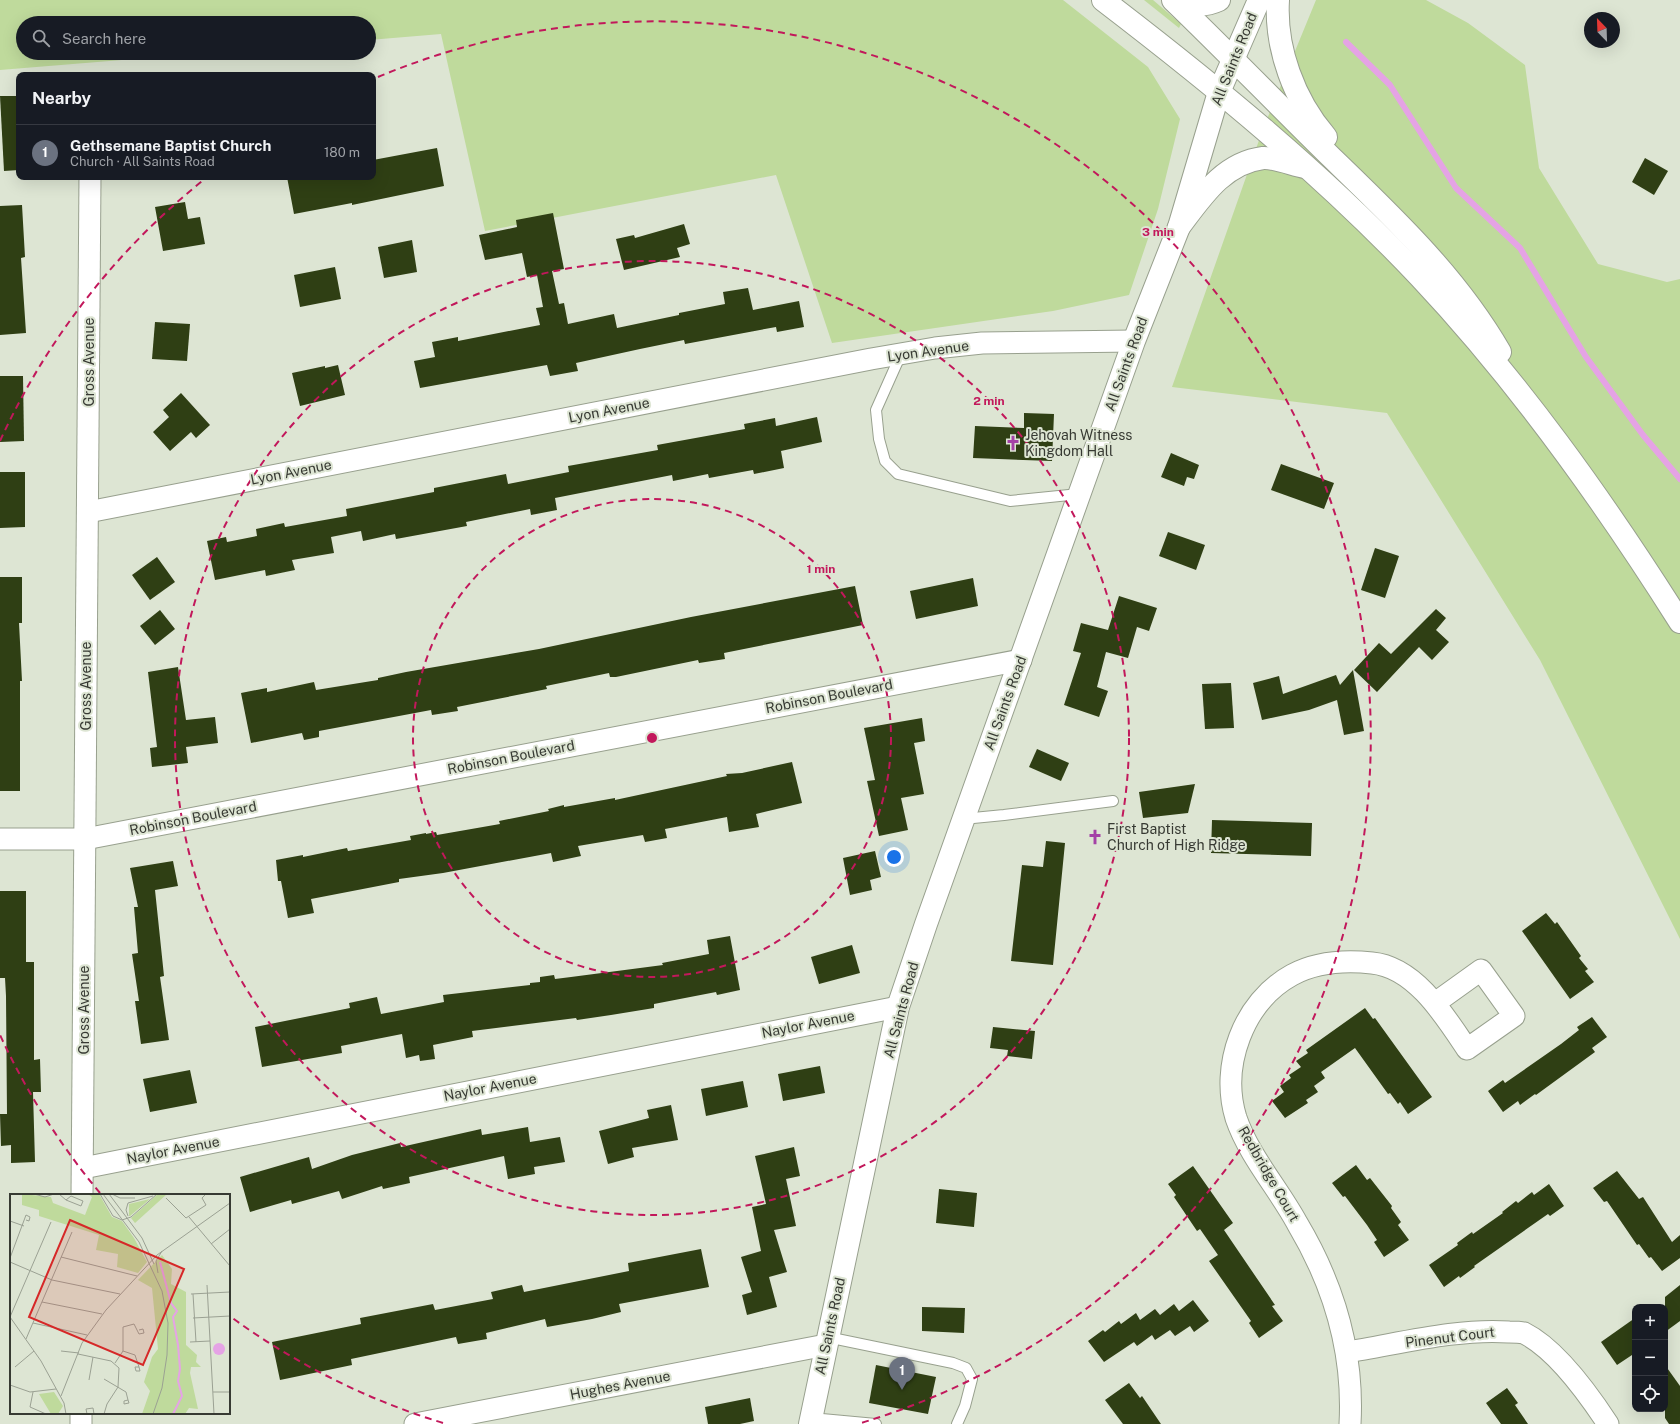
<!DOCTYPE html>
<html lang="en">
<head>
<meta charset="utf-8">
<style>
	:root { --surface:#171b24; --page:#242831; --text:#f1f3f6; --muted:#9ea1a6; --line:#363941; --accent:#1a73e8 }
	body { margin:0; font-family:"Public Sans",sans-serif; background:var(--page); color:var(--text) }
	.controls { position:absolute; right:12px; bottom:12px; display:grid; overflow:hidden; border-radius:8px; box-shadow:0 4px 16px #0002 }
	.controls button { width:36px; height:36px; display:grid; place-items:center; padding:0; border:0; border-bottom:1px solid var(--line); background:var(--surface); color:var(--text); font:20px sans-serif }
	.compass { position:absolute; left:1584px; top:12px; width:36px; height:36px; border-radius:50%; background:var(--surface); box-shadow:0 4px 16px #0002; rotate:337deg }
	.you { position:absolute; left:894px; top:857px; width:14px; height:14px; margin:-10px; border:3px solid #fff; border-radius:50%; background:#1a73e8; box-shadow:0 0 0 6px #1a73e833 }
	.badge { display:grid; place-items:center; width:26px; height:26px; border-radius:50%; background:var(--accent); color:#fff; font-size:13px; font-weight:700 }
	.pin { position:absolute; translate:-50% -33px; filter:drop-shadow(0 1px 2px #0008) }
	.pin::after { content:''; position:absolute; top:21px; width:14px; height:12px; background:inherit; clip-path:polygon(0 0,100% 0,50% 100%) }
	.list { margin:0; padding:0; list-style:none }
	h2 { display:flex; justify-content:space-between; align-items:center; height:52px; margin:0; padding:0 16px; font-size:17px }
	h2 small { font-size:13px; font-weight:400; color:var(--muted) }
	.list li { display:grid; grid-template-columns:26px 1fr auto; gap:12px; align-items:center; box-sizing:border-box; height:56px; padding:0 16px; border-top:1px solid var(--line) }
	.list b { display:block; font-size:15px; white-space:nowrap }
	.list p { margin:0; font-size:13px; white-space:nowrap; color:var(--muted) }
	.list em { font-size:13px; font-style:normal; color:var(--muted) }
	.icon { flex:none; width:22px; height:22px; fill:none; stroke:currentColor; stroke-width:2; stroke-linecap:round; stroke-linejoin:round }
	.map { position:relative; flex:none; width:1680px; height:1424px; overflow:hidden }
	.search { position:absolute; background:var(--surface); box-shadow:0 4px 16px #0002; left:16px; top:16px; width:360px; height:44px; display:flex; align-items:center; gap:10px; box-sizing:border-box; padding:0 14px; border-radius:22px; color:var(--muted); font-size:15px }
	.panel { position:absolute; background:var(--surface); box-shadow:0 4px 16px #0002; left:16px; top:72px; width:360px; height:108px; border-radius:8px }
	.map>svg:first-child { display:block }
</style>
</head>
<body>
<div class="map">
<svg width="1680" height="1424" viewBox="0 0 1680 1424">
	<rect width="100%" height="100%" fill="#dde5d3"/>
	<g fill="#bfda9c">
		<polygon points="0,0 1063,0 1148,67 1180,119 1158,209 1129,295 1053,311 832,343 776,175 485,231 441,34 369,40 369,23 23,23 23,53 207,53 0,70"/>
		<polygon points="1144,0 1153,0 1181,24 1179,28"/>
		<polygon points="1316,0 1426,0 1468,23 1525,65 1539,168 1598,264 1667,282 1680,279 1680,939 1540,660 1387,413 1172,387 1263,129"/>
	</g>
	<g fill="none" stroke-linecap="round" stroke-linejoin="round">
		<polyline stroke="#e5a3e5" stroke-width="6" points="1346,42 1390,85 1456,188 1520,248 1586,357 1643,435 1680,479"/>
	</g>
	<g fill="#2f3f14">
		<polygon points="0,96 19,96 19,170 4,171"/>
		<polygon points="437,148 444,186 352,205 352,203 294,214 287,177 373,177 373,160"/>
		<polygon points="1645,158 1668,171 1654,195 1632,182"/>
		<polygon points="185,202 188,219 200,217 205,244 163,251 155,207"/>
		<polygon points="22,205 25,257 21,258 26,333 0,335 0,206"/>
		<polygon points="553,213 564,269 552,271 559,304 564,303 568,324 614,314 617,328 679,315 679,313 725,304 723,292 748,288 753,310 799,301 804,327 777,332 776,327 685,344 684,340 640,349 576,363 578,371 550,376 547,365 420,388 414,361 435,357 432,342 458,337 458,341 540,325 536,308 543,307 537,275 527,277 522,253 485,260 479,235 517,227 516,220"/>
		<polygon points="684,224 690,244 677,248 680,257 624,270 616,239 634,235 635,238"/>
		<polygon points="412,240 417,272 384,278 378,247"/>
		<polygon points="335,267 341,299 300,307 294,275"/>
		<polygon points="155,322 190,324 187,361 152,359"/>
		<polygon points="338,365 345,395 300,406 292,373 325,366 325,368"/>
		<polygon points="0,376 23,376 24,441 0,442"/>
		<polygon points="181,393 210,425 196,438 191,432 170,451 153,432 169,417 163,410"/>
		<polygon points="1024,413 1054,414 1052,461 973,458 975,426 1024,428"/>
		<polygon points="817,417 822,442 781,451 784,468 754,474 753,470 709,478 708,474 673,481 672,475 555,498 557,510 531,515 530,509 466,522 467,526 396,539 395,534 363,541 361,531 331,537 334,553 292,560 295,570 266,576 265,570 215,580 207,541 226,537 227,542 257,536 256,529 284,523 285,527 347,516 346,509 434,492 434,488 506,474 508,484 569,472 568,466 658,450 657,445 745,429 744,424 775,418 776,426"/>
		<polygon points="1171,453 1199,465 1194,479 1187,477 1184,486 1161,477"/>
		<polygon points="1281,464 1334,483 1324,509 1271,490"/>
		<polygon points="0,472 25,472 25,527 0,528"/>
		<polygon points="1168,532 1205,545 1196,570 1159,556"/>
		<polygon points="1375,548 1399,556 1385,598 1361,590"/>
		<polygon points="157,557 175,582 150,600 132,575"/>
		<polygon points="0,577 22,577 22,623 19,623 22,681 20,681 20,791 0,791"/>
		<polygon points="973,578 978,606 916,619 910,591"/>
		<polygon points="855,586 863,625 724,653 725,659 699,663 698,660 616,677 610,677 609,673 546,686 547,689 457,707 458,711 432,715 431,710 319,731 319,737 304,740 302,733 251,743 241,693 267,688 267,692 314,682 316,690 378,680 378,678 406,672 539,649 691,617"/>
		<polygon points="1119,596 1157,608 1149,631 1137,627 1128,658 1106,652 1097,687 1108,691 1099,717 1064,705 1081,653 1073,651 1081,623 1108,630"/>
		<polygon points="1436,609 1446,618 1436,630 1449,642 1432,660 1419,647 1377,692 1354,670 1379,643 1391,654"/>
		<polygon points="160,610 175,629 155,645 140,626"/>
		<polygon points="178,667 186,720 215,717 218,743 186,747 188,763 152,767 150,748 157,747 148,672"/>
		<polygon points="1353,670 1364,731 1344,735 1337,700 1309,710 1262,720 1253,683 1279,676 1283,694 1336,675 1340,685"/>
		<polygon points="1231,683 1234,728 1205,729 1202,684"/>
		<polygon points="922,718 925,741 914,743 924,794 901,798 908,830 879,836 867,781 875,780 864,728"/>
		<polygon points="1037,749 1069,763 1061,781 1029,767"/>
		<polygon points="792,762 802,803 756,814 759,827 729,832 727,817 665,829 667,838 645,842 643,835 578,846 581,856 553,862 551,853 443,873 399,879 399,882 311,899 314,913 288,918 281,881 278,881 276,860 303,855 303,857 347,848 348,851 411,840 410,836 426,833 426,834 436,832 437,835 500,824 499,821 549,811 548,809 564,805 564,807 615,798 615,800 727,776 726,774 742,773"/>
		<polygon points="1195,784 1188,813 1143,818 1139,792"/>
		<polygon points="1212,820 1312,823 1311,856 1211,853"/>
		<polygon points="1046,841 1065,843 1053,965 1011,961 1022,865 1043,867"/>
		<polygon points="875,851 881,877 870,880 872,890 850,895 843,858"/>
		<polygon points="173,861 178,886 155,890 164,976 160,977 169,1040 141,1044 135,1001 139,1001 132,954 138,953 134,907 138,907 130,868"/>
		<polygon points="0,891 26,891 26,962 34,962 34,1060 40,1059 41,1092 33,1092 35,1162 11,1163 11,1145 1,1146 0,1114 7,1114 6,996 5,978 0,978"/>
		<polygon points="1546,913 1555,924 1557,922 1581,956 1579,958 1588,969 1585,971 1594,982 1570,999 1522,931"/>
		<polygon points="730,936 740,990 717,995 716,992 654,1004 654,1008 611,1015 577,1020 576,1018 472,1031 473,1037 433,1045 435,1059 420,1061 419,1055 406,1058 402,1034 341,1046 342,1053 262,1067 255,1027 350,1008 349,1003 377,997 381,1014 444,1002 443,995 530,985 530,983 540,982 540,977 554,975 555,979 571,977 663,965 662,963 709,954 707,940"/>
		<polygon points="852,945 860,973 819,984 811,957"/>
		<polygon points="1365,1008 1373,1019 1375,1018 1432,1097 1408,1114 1400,1102 1398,1104 1390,1093 1388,1094 1355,1048 1321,1072 1325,1078 1314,1086 1318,1092 1306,1100 1308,1103 1285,1118 1272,1101 1284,1092 1280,1086 1291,1078 1289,1075 1301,1067 1296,1061 1308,1053 1306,1050"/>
		<polygon points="1592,1017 1607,1037 1592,1048 1595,1052 1536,1095 1535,1094 1520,1105 1518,1101 1503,1112 1488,1091 1503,1080 1505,1083 1561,1044 1579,1030 1577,1027"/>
		<polygon points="993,1027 1035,1031 1032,1059 1007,1056 1008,1050 990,1048"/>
		<polygon points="820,1066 825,1093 783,1101 778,1074"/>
		<polygon points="190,1070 197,1103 150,1112 143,1079"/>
		<polygon points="743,1081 748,1107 706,1116 701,1089"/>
		<polygon points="671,1105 678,1140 632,1148 634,1157 608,1164 599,1131 649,1118 647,1110"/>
		<polygon points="528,1127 530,1142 560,1137 565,1162 534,1167 535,1174 508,1179 504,1156 409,1177 410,1183 383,1189 382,1186 342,1199 339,1191 292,1204 291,1200 250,1212 240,1177 309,1157 312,1169 352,1155 400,1143 401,1147 481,1129 482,1135"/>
		<polygon points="794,1147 800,1176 786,1179 796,1226 774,1230 787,1272 769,1277 777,1307 747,1315 742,1295 752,1292 741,1257 761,1251 752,1207 766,1204 755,1156"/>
		<polygon points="1356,1165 1367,1180 1370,1178 1392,1206 1391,1208 1401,1222 1398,1225 1409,1240 1384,1257 1374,1242 1377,1240 1367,1225 1345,1196 1343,1197 1332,1183"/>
		<polygon points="1193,1166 1233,1223 1224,1230 1275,1305 1272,1306 1283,1321 1259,1338 1249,1323 1251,1321 1209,1261 1218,1255 1200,1229 1197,1231 1174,1197 1176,1195 1168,1184"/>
		<polygon points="1617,1171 1639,1199 1643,1197 1672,1242 1680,1235 1680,1258 1662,1271 1651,1257 1649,1258 1639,1244 1637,1245 1607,1201 1604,1202 1593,1188"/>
		<polygon points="1549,1184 1564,1206 1550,1216 1548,1214 1474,1266 1475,1267 1460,1278 1459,1276 1444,1287 1429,1265 1458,1245 1457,1243 1472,1232 1473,1234 1503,1213 1502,1212 1516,1201 1518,1203 1532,1192 1534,1195"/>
		<polygon points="939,1189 977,1193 974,1227 936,1223"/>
		<polygon points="701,1249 709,1287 619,1304 621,1312 592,1319 547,1327 545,1319 486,1333 487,1339 458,1344 456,1337 351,1359 352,1365 280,1380 272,1342 361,1324 360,1318 433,1304 435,1310 493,1299 491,1292 522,1285 524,1292 629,1271 628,1263"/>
		<polygon points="1680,1285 1680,1321 1665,1332 1665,1297"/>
		<polygon points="1193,1300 1209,1321 1194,1332 1190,1326 1175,1336 1170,1330 1155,1340 1152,1335 1137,1346 1134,1342 1104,1362 1088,1341 1103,1330 1105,1332 1119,1321 1121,1324 1136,1313 1140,1320 1155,1309 1160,1315 1174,1304 1179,1311"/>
		<polygon points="922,1307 965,1308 964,1333 922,1331"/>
		<polygon points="1635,1318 1635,1353 1617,1365 1601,1342"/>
		<polygon points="876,1365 936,1377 928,1414 869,1403"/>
		<polygon points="1665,1365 1680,1386 1680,1424 1669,1424 1665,1418"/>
		<polygon points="1129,1383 1140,1398 1142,1396 1161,1424 1123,1424 1105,1400"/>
		<polygon points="1507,1388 1518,1403 1515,1405 1528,1424 1501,1424 1486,1403"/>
		<polygon points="750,1398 754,1421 740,1424 708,1424 705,1407"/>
	</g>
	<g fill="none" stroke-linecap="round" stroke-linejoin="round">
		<defs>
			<g id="service">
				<polyline points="901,354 876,410 879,439 885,461 898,474 1010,501 1079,494"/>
				<polyline points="963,819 1004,815 1113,801"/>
				<polyline points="827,1337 953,1363 966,1368 972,1379 965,1406 957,1424"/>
				<polyline points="811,1418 876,1424"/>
			</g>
			<g id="minor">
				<polyline points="88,512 871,359 935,348 982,343 1134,341"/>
				<polyline points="0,839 85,839 1021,660"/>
				<polyline points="83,1168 898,1007"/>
				<polyline points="82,1195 90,177"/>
				<path d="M 1347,1352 C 1398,1344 1458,1328 1509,1332 C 1514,1332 1520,1332 1524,1333 C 1556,1349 1589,1395 1608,1424"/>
				<polyline points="81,1424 81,1413"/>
				<polyline points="415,1424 826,1345"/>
				<path d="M 1350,1424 C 1354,1351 1334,1285 1297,1223 C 1278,1188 1249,1156 1236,1118 C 1220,1066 1243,1002 1292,975 C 1316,962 1344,960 1372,963 C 1415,967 1445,1016 1467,1049 L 1514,1016 L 1481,970 L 1435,1003"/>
			</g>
			<polyline id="tertiary" points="810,1424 898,1007 926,924 1134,341 1179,227 1219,92 1259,0"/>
			<g id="primary">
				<path d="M 1103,0 C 1214,85 1324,175 1420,277 C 1519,382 1603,500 1680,622"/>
				<path d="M 1173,0 C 1226,51 1277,104 1330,156 C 1392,216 1456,276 1500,352"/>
				<path d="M 1177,0 C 1192,5 1204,7 1219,0"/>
				<path d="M 1278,0 C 1275,48 1294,100 1326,137"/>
				<path d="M 1179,227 C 1201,198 1223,163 1263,158 C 1273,157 1294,165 1305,167"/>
			</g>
		</defs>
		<use href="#service" stroke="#98a08e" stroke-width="12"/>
		<use href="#minor" stroke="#98a08e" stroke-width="23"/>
		<use href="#tertiary" stroke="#98a08e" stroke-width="24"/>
		<use href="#primary" stroke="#98a08e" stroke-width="24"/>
		<use href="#service" stroke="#fff" stroke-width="10"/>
		<use href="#minor" stroke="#fff" stroke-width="21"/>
		<use href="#tertiary" stroke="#fff" stroke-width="22"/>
		<use href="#primary" stroke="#fff" stroke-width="22"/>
	</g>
	<g fill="none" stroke="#c2185b" stroke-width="2" stroke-dasharray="7 5">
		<circle cx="652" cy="738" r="239"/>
		<circle cx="652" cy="738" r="477"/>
		<path d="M443 1423A716 716 0 0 1 231 1317M100 1193A716 716 0 0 1 0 1035M0 441A716 716 0 0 1 206 178M378 77A716 716 0 1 1 861 1423"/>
	</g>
	<defs>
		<symbol id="church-bare" viewBox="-9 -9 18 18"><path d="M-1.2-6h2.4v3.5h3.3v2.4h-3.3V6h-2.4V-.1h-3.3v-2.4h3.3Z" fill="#a441a6" stroke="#dde5d3" stroke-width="2.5" paint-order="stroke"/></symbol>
	</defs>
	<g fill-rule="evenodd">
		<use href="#church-bare" x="1002" y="432" width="22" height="22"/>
		<use href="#church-bare" x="1084" y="826" width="22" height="22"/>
	</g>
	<g text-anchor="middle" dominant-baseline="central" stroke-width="4" stroke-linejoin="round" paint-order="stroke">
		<g font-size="14" fill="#373a33" stroke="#dde5d3">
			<text transform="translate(1234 59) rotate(-68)">All Saints Road</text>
			<text transform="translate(928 351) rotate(-8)">Lyon Avenue</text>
			<text transform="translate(89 362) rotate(-90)">Gross Avenue</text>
			<text transform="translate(1126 364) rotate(-70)">All Saints Road</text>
			<text transform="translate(609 410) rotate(-11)">Lyon Avenue</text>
			<text transform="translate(291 472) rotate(-11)">Lyon Avenue</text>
			<text transform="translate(86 686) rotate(-90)">Gross Avenue</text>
			<text transform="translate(829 696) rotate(-11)">Robinson Boulevard</text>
			<text transform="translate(1005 703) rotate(-70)">All Saints Road</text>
			<text transform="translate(511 757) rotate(-11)">Robinson Boulevard</text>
			<text transform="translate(193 818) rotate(-11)">Robinson Boulevard</text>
			<text transform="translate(84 1010) rotate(-90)">Gross Avenue</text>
			<text transform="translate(901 1010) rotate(-75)">All Saints Road</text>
			<text transform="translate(808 1024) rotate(-11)">Naylor Avenue</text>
			<text transform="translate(490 1087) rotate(-11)">Naylor Avenue</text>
			<text transform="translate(173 1150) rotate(-11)">Naylor Avenue</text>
			<text transform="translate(1269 1174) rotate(60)">Redbridge Court</text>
			<text transform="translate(830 1326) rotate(-78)">All Saints Road</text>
			<text transform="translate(1450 1337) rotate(-7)">Pinenut Court</text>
			<text transform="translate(620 1385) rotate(-11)">Hughes Avenue</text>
		</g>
		<g font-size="14" fill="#373a33" stroke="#dde5d3" text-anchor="start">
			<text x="1025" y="435">Jehovah Witness<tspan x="1025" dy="16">Kingdom Hall</tspan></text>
			<text x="1107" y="829">First Baptist<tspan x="1107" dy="16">Church of High Ridge</tspan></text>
		</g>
	</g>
	<g transform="translate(10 1194)">
		<rect width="220" height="220" fill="#dde5d3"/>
		<path d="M 12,0 L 41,3 L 43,9 L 75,21 L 82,3 L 78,0 L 89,0 L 102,23 L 112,27 L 124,44 L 137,68 L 128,79 L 107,73 L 108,60 L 86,56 L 89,41 L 29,22 L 29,16 L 12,11 ZM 148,0 L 157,0 L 125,29 L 121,24 ZM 140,5 L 120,22 L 119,22 L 119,10 ZM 152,61 L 162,75 L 161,90 L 176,98 L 176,151 L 187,161 L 186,168 L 191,173 L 181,173 L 180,179 L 188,215 L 179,214 L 175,220 L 132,220 L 140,197 L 134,188 L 142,163 L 148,155 L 142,94 L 128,86 ZM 44,198 L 53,212 L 48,220 L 41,220 L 29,200 Z" fill="#bfda9c"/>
		<path d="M203 155a6 6 0 1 1 12 0a6 6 0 1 1-12 0Z" fill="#e5a3e5"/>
		<path fill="none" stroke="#e5a3e5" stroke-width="2" d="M 150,68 L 161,109 L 167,117 L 163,123 L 168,151 L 170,175 L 168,187 L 172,202 L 163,220"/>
		<path fill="none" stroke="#9ba193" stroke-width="1" d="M 24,0 L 35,3 L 44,0M 49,0 L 56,6 L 71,12 L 73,7 L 61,2 L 56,6M 90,0 L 103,22 L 112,26 L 121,23 L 147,0M 93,0 L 129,48 L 152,97 L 158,129 L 157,161 L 152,194 L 143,220M 99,0 L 132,44 L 144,70M 102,0 L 110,4 L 125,4M 156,4 L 176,24 L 196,11 L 192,4 L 196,0M 118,22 L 116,16 L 118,9 L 143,2M 179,23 L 220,72M 0,27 L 14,32M 201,50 L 220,35M 51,63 L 127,82M 0,64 L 16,21 L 20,23 L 19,27 L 16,26M 0,68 L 42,86 L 110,100M 148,79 L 146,67 L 152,57M 197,91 L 204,220M 181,100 L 220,98M 183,100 L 186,148M 32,108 L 92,120M 0,123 L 31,167 L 54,209 L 56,220M 0,123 L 41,28M 183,124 L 220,122M 23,129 L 77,141M 16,145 L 62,38M 180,148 L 200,147M 51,157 L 69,159M 113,157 L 125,161 L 129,173 L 125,173 L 126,177 L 130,177 L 129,173M 68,160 L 101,167 L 109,174 L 108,193 L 97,210 L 94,220M 105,169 L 113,157 L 113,133 L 124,130 L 129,140 L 134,139 L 133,135 L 129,136M 5,173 L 24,157M 94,185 L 116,198 L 118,206 L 114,207 L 114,210 L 119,209 L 118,206M 79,186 L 83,163M 0,191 L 20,198 L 46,195M 23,198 L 20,213 L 36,220M 203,198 L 220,198M 51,202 L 72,149 L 96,116 L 147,61 L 220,9M 77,220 L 76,215 L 83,214 L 84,220"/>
		<path fill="#d62828" fill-opacity="0.15" stroke="#d62828" stroke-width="2" d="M 60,26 L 174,75 L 133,171 L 19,123 Z"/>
		<rect width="220" height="220" fill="none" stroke="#373a33" stroke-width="2"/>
	</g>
	<circle cx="652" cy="738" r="6" fill="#c2185b" stroke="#dde5d3" stroke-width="2"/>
	<g font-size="12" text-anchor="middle" font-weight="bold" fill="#c2185b" stroke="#dde5d3" stroke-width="4" stroke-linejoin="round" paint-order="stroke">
		<text x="1158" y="236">3 min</text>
		<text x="989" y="405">2 min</text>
		<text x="821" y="573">1 min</text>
	</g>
</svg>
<div class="controls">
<button>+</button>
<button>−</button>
<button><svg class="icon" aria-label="locate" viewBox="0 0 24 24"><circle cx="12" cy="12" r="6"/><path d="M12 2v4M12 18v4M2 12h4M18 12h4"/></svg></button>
</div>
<svg class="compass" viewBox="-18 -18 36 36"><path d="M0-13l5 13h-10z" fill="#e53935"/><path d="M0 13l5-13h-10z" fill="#9ea1a6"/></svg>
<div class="you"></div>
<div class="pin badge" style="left:902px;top:1390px;background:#6b7280">1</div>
<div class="search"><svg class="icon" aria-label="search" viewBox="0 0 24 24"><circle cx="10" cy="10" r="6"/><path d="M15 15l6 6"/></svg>Search here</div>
<section class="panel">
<h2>Nearby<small></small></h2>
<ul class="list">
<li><span class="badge" style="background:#6b7280">1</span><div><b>Gethsemane Baptist Church</b><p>Church · All Saints Road</p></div><em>180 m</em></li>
</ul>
</section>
</div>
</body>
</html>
